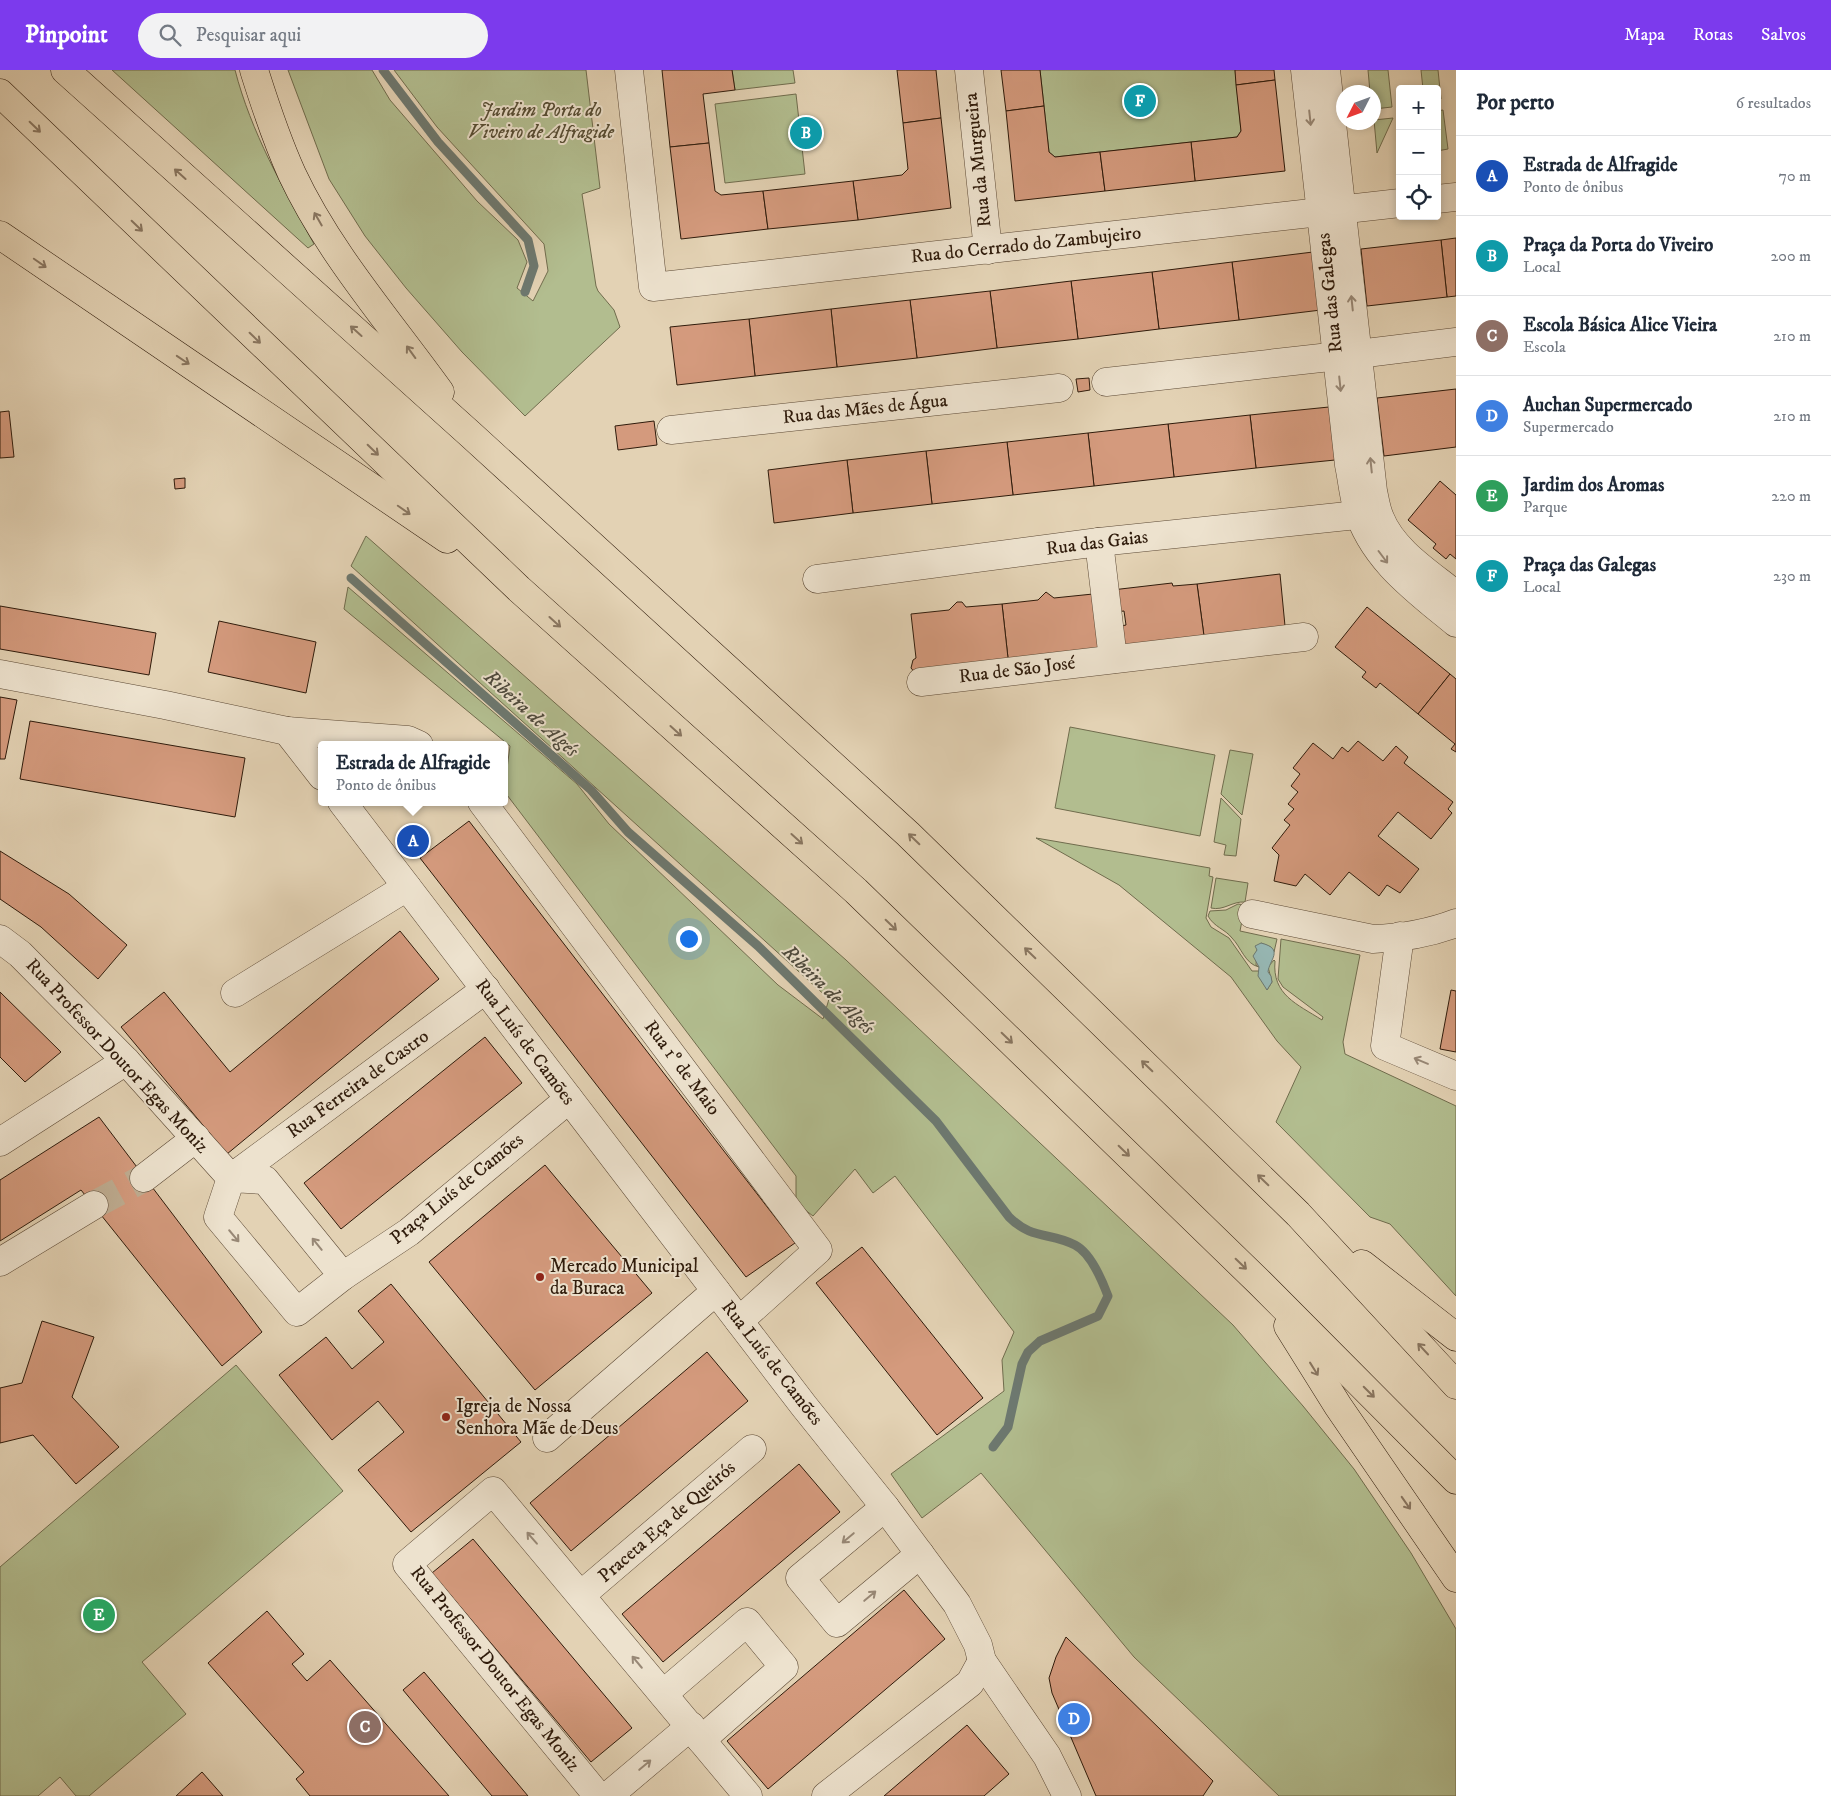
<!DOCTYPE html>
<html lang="pt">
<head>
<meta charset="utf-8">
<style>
	:root { --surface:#fff; --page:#f2f2f3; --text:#1f2937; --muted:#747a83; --line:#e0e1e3; --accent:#7c3aed }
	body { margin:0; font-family:"IM FELL DW Pica",serif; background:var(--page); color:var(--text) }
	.controls { position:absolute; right:15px; top:15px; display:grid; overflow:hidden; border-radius:5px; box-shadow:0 2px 8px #0003 }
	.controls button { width:45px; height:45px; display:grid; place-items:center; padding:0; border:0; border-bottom:1px solid var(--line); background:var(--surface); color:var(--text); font:25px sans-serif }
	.compass { position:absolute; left:1336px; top:15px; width:45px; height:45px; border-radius:50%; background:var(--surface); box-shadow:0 2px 8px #0003; rotate:228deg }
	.you { position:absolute; left:688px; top:868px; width:18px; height:18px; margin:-12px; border:4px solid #fff; border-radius:50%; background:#1a73e8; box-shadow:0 0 0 8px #1a73e833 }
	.badge { display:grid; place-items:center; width:32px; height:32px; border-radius:50%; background:var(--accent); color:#fff; font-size:16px; font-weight:700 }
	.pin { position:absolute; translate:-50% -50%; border:2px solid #fff; box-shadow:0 1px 5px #0006 }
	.popup { position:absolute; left:318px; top:671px; width:190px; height:65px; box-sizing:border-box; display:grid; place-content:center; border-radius:5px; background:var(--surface); filter:drop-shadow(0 1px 4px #0005); font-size:16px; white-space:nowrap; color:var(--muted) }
	.popup b { font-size:19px; color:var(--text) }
	.popup::after { content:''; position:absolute; left:50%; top:100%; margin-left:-10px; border:10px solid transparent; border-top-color:var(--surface) }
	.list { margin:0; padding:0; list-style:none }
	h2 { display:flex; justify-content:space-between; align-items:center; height:65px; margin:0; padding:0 20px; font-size:21px }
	h2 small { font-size:16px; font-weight:400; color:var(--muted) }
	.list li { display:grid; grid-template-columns:32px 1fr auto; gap:15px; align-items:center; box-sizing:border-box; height:80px; padding:0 20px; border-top:1px solid var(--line) }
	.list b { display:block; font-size:19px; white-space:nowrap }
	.list p { margin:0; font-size:16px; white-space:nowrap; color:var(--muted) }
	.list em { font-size:16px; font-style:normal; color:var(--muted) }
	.icon { flex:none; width:28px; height:28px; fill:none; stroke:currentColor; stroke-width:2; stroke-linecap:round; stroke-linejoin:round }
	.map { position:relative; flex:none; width:1456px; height:1726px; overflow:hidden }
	header { display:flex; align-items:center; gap:30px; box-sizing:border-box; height:70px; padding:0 25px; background:var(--accent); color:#fff }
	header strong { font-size:24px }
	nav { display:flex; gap:28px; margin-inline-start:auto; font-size:18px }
	.search { width:350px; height:45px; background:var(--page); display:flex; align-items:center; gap:12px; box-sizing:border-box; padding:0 18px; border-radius:28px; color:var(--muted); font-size:19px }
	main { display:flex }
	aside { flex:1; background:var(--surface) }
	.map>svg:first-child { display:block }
</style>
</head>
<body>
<header>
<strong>Pinpoint</strong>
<div class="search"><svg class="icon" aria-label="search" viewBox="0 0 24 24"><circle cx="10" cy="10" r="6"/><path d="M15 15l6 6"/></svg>Pesquisar aqui</div>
<nav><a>Mapa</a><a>Rotas</a><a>Salvos</a></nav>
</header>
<main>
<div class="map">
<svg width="1456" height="1726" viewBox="0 0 1456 1726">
	<rect width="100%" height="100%" fill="#e3d2b4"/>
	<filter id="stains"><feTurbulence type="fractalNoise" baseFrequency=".004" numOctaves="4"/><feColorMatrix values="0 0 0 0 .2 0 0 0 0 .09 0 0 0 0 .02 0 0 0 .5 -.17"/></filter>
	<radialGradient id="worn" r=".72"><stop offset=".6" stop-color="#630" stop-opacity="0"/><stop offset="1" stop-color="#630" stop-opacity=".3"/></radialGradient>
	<g fill="#b2bd8f" stroke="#706c4d">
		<path d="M 112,0 L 235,0 C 251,62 283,118 314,174 L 308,178 Z"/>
		<polygon points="288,0 372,0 390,30 477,131 518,170 527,192 517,218 533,231 548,201 544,174 437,57 394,0 586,0 600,118 582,124 596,216 598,221 614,240 620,257 525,346 462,282 406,218 365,166 329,109"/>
		<polygon points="732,0 793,0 795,13 735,20"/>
		<polygon points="1040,0 1235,0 1241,61 1237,67 1055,87 1049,82"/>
		<polygon points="1368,0 1388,0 1392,37 1374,39 1374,22 1370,22"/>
		<polygon points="1421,0 1438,0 1441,29 1437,29 1437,19 1423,19"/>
		<polygon points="796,24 805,104 725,113 715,34"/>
		<polygon points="1443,40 1448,79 1437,81 1437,41"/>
		<polygon points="1393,48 1377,83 1374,50"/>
		<polygon points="366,466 846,890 1233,1255 1303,1336 1354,1399 1411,1483 1456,1559 1456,1726 1279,1726 1134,1587 981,1403 922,1448 891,1404 1004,1321 1002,1290 1014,1262 895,1106 873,1123 855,1099 813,1146 796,1133 796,1106 504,721 510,676 344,539 348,517 577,714 609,754 778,915 823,949 829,929 351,496"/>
		<polygon points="1070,657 1215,685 1200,766 1055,738"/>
		<polygon points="1230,680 1253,684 1242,745 1221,724"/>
		<polygon points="1221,728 1241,749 1236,786 1224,785 1226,775 1214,772"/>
		<path d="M 1036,768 L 1210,798 L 1209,806 L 1213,807 L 1206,848 L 1211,857 L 1229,868 L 1252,901 L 1259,901 L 1267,920 L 1272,912 L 1268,897 L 1274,890 L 1275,891 C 1272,925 1297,934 1322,950 L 1323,947 L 1283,917 L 1278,909 L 1281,869 L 1360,885 L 1343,972 L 1345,984 L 1456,1036 L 1456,1226 L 1390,1154 L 1370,1147 L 1276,1052 L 1301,997 L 1277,971 L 1231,907 L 1119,815 Z"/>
		<path d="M 1216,808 L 1248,813 L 1245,832 C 1232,831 1224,841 1211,838 Z"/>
		<path d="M 1238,834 L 1245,835 L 1240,861 L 1277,869 L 1274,882 L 1271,877 L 1261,873 L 1257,880 L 1256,895 L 1259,897 C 1245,894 1241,877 1232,868 C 1225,859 1214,857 1208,846 L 1210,841 L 1226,840 Z"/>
		<polygon points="236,1295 343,1421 142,1592 186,1644 89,1726 76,1726 60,1707 38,1726 0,1726 0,1497"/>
	</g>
	<path fill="#96b6b2" stroke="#6d786f" d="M 1261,873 C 1285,879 1269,890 1268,902 L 1271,906 L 1272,912 L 1267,920 L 1258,906 L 1259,897 L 1253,886 L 1257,880 L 1255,876 Z"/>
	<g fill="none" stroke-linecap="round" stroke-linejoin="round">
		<g stroke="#6d786f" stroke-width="9">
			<polyline points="383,0 438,72 528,170 534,196 525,222"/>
			<path d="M 351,508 L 591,720 L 628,762 L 758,876 L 936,1051 L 1009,1147 C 1032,1170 1050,1162 1075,1175 C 1091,1183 1102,1210 1108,1226 L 1098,1246 L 1040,1271 L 1028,1282 L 1022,1294 L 1008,1357 L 993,1377"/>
		</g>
	</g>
	<g fill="#d49a7d" stroke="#2f1b0b">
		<polygon points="662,0 732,0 735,20 703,24 709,73 670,77"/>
		<polygon points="897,0 936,0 941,48 903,53"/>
		<polygon points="1001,0 1040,0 1044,36 1006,41"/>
		<polygon points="1235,0 1274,0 1275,10 1236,15"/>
		<polygon points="1275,10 1285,101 1195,111 1191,72 1237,67 1241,61 1236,15"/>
		<polygon points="1044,36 1049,82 1055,87 1100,82 1105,121 1015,131 1006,41"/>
		<polygon points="941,48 951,138 858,150 853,111 902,105 908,99 903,53"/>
		<polygon points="1191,72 1195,111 1105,121 1100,82"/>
		<polygon points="709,73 715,121 721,125 763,121 768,159 681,169 670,77"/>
		<polygon points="853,111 858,150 768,159 763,121"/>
		<polygon points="1456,168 1456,226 1447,227 1441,170"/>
		<polygon points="1441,170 1447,227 1367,236 1361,179"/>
		<polygon points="1313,182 1321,240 1239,250 1232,192"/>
		<polygon points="1232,192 1239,250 1159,259 1152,202"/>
		<polygon points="1152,202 1159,259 1078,269 1071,211"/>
		<polygon points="1071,211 1078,269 997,278 990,221"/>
		<polygon points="990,221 997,278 917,288 910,230"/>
		<polygon points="910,230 917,288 837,297 831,239"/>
		<polygon points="831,239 837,297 755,306 749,249"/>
		<polygon points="749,249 755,306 677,315 670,257"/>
		<polygon points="1089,308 1090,320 1078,322 1076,309"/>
		<polygon points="1456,319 1456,377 1384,386 1377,328"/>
		<polygon points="1329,337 1335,390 1256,398 1250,345"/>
		<polygon points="9,341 14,387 0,388 0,342"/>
		<polygon points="1250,345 1256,398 1174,407 1168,354"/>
		<polygon points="654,351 657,375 618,380 615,356"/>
		<polygon points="1168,354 1174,407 1094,416 1088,363"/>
		<polygon points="1088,363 1094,416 1013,425 1007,372"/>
		<polygon points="1007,372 1013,425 932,434 926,381"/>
		<polygon points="926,381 932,434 853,443 847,390"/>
		<polygon points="847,390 853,443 774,453 768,400"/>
		<polygon points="185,408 185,418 175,419 174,409"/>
		<polygon points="1440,411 1456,425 1456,489 1450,484 1446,489 1433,478 1436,474 1408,450"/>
		<polygon points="1280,504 1285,556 1204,566 1197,514"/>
		<polygon points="1172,513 1173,516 1197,514 1204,566 1119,578 1116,557 1126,555 1124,541 1115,542 1112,520"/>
		<polygon points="1046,522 1054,528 1093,524 1102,582 1009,597 1002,534 1038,530"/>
		<polygon points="957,532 962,532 966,537 1002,534 1009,597 916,604 911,598 913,590 916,588 911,544 949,540"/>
		<polygon points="0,536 156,563 149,605 0,579"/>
		<polygon points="1367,537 1450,604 1418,644 1380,613 1376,618 1362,607 1366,602 1335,577"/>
		<polygon points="219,551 316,572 306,623 208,602"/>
		<polygon points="1450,604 1456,609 1456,682 1451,679 1455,674 1418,644"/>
		<polygon points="0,627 17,630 5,689 0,689"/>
		<polygon points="30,651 245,688 235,747 20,709"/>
		<polygon points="1358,671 1383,691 1396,676 1408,687 1404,693 1453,732 1448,739 1452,743 1431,769 1398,742 1378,766 1419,799 1400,823 1387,815 1379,826 1349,802 1330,825 1305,804 1296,816 1274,811 1279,785 1272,778 1290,755 1284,750 1294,739 1288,734 1298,722 1291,716 1300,704 1293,698 1313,673 1333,689 1342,677 1348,682"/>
		<polygon points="469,751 795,1173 746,1207 420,788"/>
		<polygon points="0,781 69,824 127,875 98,909 41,857 0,829"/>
		<polygon points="400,861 439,909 227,1084 121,957 164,922 230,1002"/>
		<polygon points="1451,920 1456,921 1456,982 1440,979"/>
		<polygon points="0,922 61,982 25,1012 0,987"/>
		<polygon points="485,967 522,1013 341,1159 304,1113"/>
		<polygon points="99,1047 262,1262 222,1296 81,1120 0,1171 0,1110"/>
		<polygon points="545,1095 652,1223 535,1320 429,1192"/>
		<polygon points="862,1177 983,1328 937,1365 816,1213"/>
		<polygon points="391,1214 521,1372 411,1462 358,1400 404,1362 378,1331 332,1370 279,1305 326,1267 352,1299 384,1272 358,1241"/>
		<polygon points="42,1251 94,1267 72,1327 119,1377 76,1414 33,1365 0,1373 0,1318 22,1313"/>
		<polygon points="707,1282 748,1331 571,1481 530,1433"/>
		<polygon points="799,1394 840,1442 663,1592 622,1544"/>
		<polygon points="473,1469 632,1658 591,1692 432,1503"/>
		<polygon points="904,1520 945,1569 768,1719 727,1671"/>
		<polygon points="267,1541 304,1584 292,1594 307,1611 330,1590 449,1726 310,1726 296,1709 304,1702 208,1593"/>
		<polygon points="1066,1567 1213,1711 1203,1726 1096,1726 1052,1623 1049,1608 1056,1587"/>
		<polygon points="424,1602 528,1726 492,1726 403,1620"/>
		<polygon points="967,1655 1009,1704 984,1726 884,1726"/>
		<polygon points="202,1702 223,1726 176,1726"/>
	</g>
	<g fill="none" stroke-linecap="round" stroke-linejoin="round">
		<polyline stroke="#bfad92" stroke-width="28" stroke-dasharray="28 14" stroke-linecap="butt" points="94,1135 144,1108"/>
		<defs>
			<g id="minor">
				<polyline points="629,0 653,217 1400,133"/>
				<polyline points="969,0 988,180"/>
				<path d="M 1305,0 L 1349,395 C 1352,409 1353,423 1357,437 C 1372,489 1416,520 1456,553"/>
				<path d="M 1326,0 L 1373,421 C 1375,430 1376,439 1380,448 C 1393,481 1429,503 1456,525"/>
				<polyline points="1437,129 1456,127"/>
				<polyline points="1366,283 1456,272"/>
				<polyline points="1106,312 1330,287"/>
				<polyline points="671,360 1059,318"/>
				<polyline points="1099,472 1113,589"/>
				<polyline points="817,509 1099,472 1376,443"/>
				<polyline points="0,604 165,635 287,661 408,670 419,675"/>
				<polyline points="921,612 1304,567"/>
				<polyline points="287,661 322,706"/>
				<polyline points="342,732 804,1336 885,1437 957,1534 978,1575 982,1591 1047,1686 1067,1726"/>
				<polyline points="482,732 818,1180 739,1251"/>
				<path d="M 1252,844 L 1373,869 C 1400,868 1430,863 1456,853"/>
				<polyline points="1400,866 1385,976 1456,1006"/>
				<polyline points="0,869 20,884 126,991 231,1108 265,1110 343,1206 297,1242 218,1147 231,1108"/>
				<polyline points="235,923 407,817"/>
				<polyline points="0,1072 126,991"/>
				<polyline points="144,1108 196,1068"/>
				<polyline points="231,1108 486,919"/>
				<polyline points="0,1192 94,1135"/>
				<polyline points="343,1206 409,1162 569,1029"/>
				<polyline points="547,1368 716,1221"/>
				<polyline points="885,1437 800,1508 837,1553 920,1484"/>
				<polyline points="581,1525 752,1379"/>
				<polyline points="663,1624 747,1552 784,1597 701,1670"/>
				<polyline points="598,1726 407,1494 493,1421 748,1726"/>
				<polyline points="608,1726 691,1656"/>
				<polyline points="826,1726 970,1613 982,1591"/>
			</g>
			<g id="highway">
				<polyline points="65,0 470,364 908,764 1298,1144 1456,1315"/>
				<path d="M 254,0 C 265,35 277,71 292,104 C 329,183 389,251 440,322"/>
				<polyline points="0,23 519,519 856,821 1260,1213 1456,1410"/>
				<polyline points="0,165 447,469"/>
				<polyline points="1362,1194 1456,1267"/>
				<polyline points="1288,1256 1338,1336 1456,1508"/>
			</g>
		</defs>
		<use href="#minor" stroke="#5c4935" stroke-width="29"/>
		<use href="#highway" stroke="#2f1b0b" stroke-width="29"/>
		<use href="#minor" stroke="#ede2ce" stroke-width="28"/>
		<use href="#highway" stroke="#e3d2b4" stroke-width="28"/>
	</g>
	<defs><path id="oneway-shaft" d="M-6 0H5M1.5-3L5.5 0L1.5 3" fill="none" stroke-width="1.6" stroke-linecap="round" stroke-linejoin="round" transform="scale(1.25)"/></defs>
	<g stroke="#988876">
		<use href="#oneway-shaft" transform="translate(1310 48) rotate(84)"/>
		<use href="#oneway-shaft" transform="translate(1352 233) rotate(-96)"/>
		<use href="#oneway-shaft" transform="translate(1340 314) rotate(84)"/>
		<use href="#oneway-shaft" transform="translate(1371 395) rotate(-96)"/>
		<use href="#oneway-shaft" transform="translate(1383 487) rotate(53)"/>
		<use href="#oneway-shaft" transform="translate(1421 991) rotate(-157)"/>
		<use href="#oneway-shaft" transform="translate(234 1166) rotate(50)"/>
		<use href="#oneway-shaft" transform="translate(317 1174) rotate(-129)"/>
		<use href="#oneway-shaft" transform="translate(532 1468) rotate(-131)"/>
		<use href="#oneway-shaft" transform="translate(848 1468) rotate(140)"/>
		<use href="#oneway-shaft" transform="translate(870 1526) rotate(-40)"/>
		<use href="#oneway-shaft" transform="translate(637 1592) rotate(-130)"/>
		<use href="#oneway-shaft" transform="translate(645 1695) rotate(-40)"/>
	</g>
	<g stroke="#897660">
		<use href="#oneway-shaft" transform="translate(35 57) rotate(44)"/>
		<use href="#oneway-shaft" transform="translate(180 104) rotate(-138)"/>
		<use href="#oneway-shaft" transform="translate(318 149) rotate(-120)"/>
		<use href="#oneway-shaft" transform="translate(137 156) rotate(44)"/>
		<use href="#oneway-shaft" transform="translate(40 193) rotate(35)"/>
		<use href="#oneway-shaft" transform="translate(356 261) rotate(-138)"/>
		<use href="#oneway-shaft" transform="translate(255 268) rotate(44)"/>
		<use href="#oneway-shaft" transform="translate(411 282) rotate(-126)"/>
		<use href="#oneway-shaft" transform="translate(183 290) rotate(34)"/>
		<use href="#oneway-shaft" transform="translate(373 380) rotate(44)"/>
		<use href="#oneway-shaft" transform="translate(404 440) rotate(35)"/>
		<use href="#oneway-shaft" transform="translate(555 552) rotate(42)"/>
		<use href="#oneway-shaft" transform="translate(676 661) rotate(42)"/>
		<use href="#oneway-shaft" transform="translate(797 769) rotate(42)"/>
		<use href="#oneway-shaft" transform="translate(914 769) rotate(-136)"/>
		<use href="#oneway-shaft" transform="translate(891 855) rotate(44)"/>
		<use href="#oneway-shaft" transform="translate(1030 883) rotate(-136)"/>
		<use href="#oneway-shaft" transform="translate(1007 968) rotate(44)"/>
		<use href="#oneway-shaft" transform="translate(1147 996) rotate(-136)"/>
		<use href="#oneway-shaft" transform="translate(1124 1081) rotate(44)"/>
		<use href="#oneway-shaft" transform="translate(1263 1110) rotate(-136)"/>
		<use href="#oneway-shaft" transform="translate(1241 1194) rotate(44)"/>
		<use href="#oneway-shaft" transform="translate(1423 1279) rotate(-133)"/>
		<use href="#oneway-shaft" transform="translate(1314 1299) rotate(58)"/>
		<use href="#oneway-shaft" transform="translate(1369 1322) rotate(45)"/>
		<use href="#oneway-shaft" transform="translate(1406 1433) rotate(55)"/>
	</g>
	<g fill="#8f2418" stroke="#ede2ce" stroke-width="2">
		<circle cx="540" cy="1207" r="5"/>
		<circle cx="446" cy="1347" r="5"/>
	</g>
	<g text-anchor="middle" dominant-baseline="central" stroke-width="4" stroke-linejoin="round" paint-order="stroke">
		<g font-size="19" font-style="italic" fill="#564c33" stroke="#ede2ce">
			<text x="541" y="40">Jardim Porta do<tspan x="541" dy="22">Viveiro de Alfragide</tspan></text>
		</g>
		<g font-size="19" fill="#2f1b0b" stroke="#ede2ce">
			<text transform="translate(978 90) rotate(-96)">Rua da Murgueira</text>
			<text transform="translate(1026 175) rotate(-6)">Rua do Cerrado do Zambujeiro</text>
			<text transform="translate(1330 223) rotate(-96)">Rua das Galegas</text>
			<text transform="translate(865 339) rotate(-6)">Rua das Mães de Água</text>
			<text transform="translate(1097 473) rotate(-7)">Rua das Gaias</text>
			<text transform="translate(1017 600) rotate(-7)">Rua de São José</text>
			<text transform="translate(525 972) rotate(53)">Rua Luís de Camões</text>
			<text transform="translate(117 986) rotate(47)">Rua Professor Doutor Egas Moniz</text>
			<text transform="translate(682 998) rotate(53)">Rua 1º de Maio</text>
			<text transform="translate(358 1014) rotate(-36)">Rua Ferreira de Castro</text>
			<text transform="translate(457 1119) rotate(-39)">Praça Luís de Camões</text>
			<text transform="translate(772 1293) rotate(52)">Rua Luís de Camões</text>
			<text transform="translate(667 1452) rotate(-41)">Praceta Eça de Queirós</text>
			<text transform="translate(495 1599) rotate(51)">Rua Professor Doutor Egas Moniz</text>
		</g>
		<g font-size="19" fill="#2f1b0b" stroke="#ede2ce" text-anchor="start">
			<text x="550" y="1196">Mercado Municipal<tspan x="550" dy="22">da Buraca</tspan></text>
			<text x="456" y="1336">Igreja de Nossa<tspan x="456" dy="22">Senhora Mãe de Deus</tspan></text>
		</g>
		<g font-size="20" font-style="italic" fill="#4e4a3d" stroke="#ede2ce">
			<text transform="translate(531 644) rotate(42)">Ribeira de Algés</text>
			<text transform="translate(828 920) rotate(44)">Ribeira de Algés</text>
		</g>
	</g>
	<rect width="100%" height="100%" filter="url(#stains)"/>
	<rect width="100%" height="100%" fill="url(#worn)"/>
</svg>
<div class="controls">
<button>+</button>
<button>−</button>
<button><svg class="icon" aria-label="locate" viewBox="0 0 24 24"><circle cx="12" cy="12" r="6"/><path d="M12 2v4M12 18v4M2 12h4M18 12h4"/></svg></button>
</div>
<svg class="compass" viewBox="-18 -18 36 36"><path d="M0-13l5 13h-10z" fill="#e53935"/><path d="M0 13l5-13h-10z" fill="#747a83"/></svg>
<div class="you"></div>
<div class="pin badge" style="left:413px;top:771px;background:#1a4fb4">A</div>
<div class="popup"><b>Estrada de Alfragide</b>Ponto de ônibus</div>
<div class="pin badge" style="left:806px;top:63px;background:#0f9aa8">B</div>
<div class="pin badge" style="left:365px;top:1657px;background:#8d6e63">C</div>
<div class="pin badge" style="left:1074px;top:1649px;background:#3f7fe0">D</div>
<div class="pin badge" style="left:99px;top:1545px;background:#2e9e5b">E</div>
<div class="pin badge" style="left:1140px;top:31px;background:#0f9aa8">F</div>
</div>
<aside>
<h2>Por perto<small>6 resultados</small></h2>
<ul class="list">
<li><span class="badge" style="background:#1a4fb4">A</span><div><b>Estrada de Alfragide</b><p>Ponto de ônibus</p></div><em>70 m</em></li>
<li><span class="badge" style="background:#0f9aa8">B</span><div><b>Praça da Porta do Viveiro</b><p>Local</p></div><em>200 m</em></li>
<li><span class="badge" style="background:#8d6e63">C</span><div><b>Escola Básica Alice Vieira</b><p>Escola</p></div><em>210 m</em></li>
<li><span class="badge" style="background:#3f7fe0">D</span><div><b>Auchan Supermercado</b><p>Supermercado</p></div><em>210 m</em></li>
<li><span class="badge" style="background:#2e9e5b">E</span><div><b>Jardim dos Aromas</b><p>Parque</p></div><em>220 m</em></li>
<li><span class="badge" style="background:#0f9aa8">F</span><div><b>Praça das Galegas</b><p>Local</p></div><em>230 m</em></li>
</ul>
</aside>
</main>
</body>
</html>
